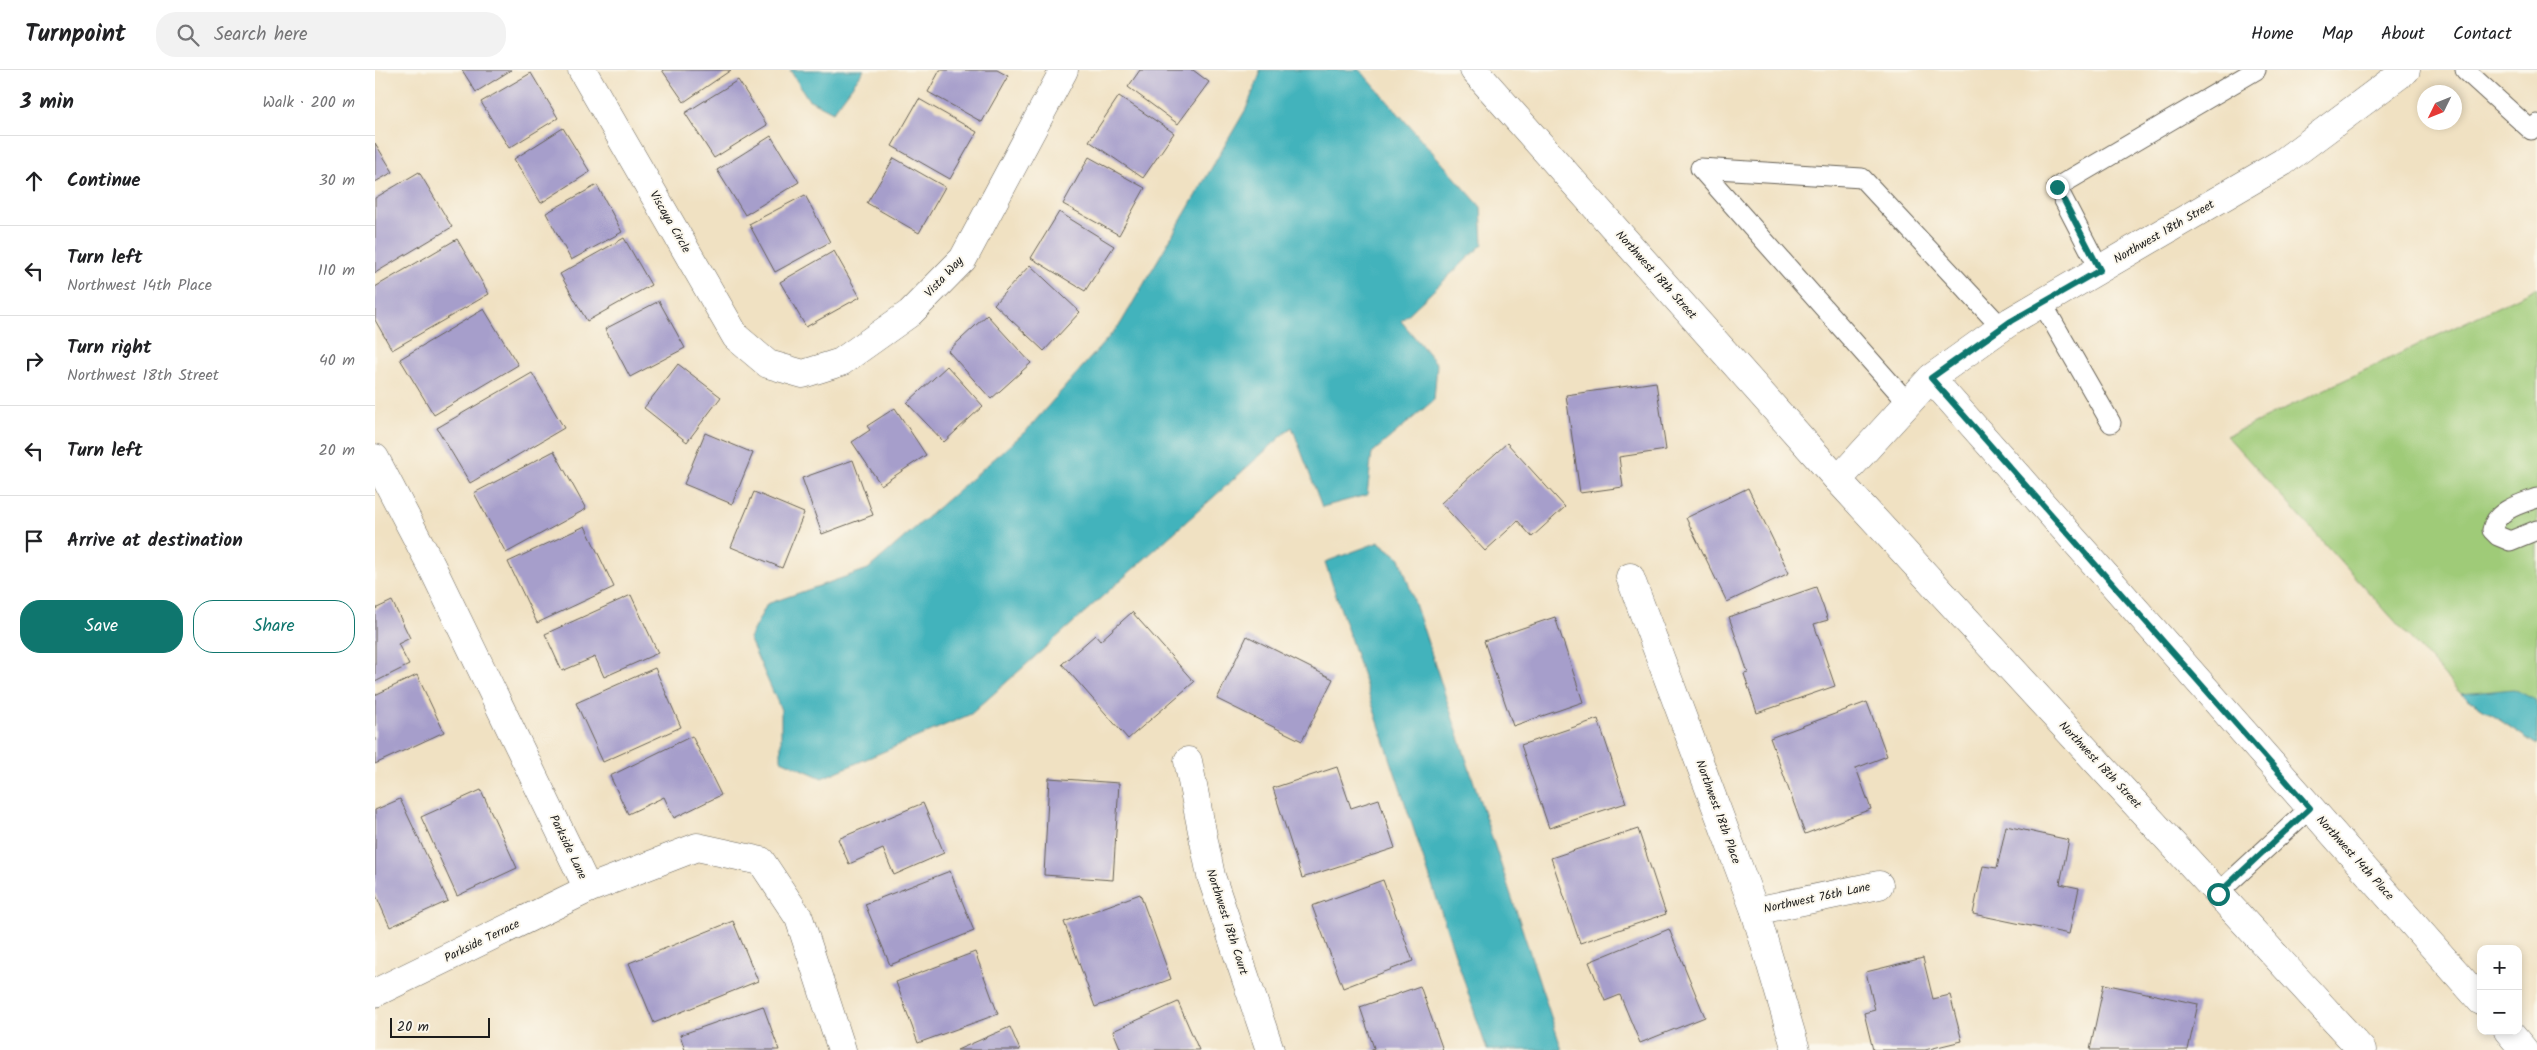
<!DOCTYPE html>
<html lang="en">
<head>
<meta charset="utf-8">
<style>
	:root { --surface:#fff; --page:#f2f2f2; --text:#202124; --muted:#757577; --line:#e0e0e0; --accent:#0f766e }
	body { margin:0; font-family:Kalam,sans-serif; background:var(--page); color:var(--text) }
	.controls { position:absolute; right:15px; bottom:15px; display:grid; overflow:hidden; border-radius:10px; box-shadow:0 2px 8px #0003 }
	.controls button { width:45px; height:45px; display:grid; place-items:center; padding:0; border:0; border-bottom:1px solid var(--line); background:var(--surface); color:var(--text); font:25px sans-serif }
	.compass { position:absolute; left:2042px; top:15px; width:45px; height:45px; border-radius:50%; background:var(--surface); box-shadow:0 2px 8px #0003; rotate:227deg }
	.scale { position:absolute; left:15px; bottom:12px; width:100px; box-sizing:border-box; padding-left:5px; border:2px solid #1c1c1c; border-top:0; font-size:14px; line-height:18px; white-space:nowrap; color:#1c1c1c; -webkit-text-stroke:4px #fbf7ec; paint-order:stroke }
	.stop { position:absolute; width:15px; height:15px; margin:-11px; border:4px solid #0f766e; border-radius:50%; background:#fff }
	.stop.end { background:#0f766e; border-color:#fff; box-shadow:0 1px 5px #0008 }
	.list { margin:0; padding:0; list-style:none }
	h2 { display:flex; justify-content:space-between; align-items:center; height:65px; margin:0; padding:0 20px; font-size:21px }
	h2 small { font-size:16px; font-weight:400; color:var(--muted) }
	.list li { display:grid; grid-template-columns:32px 1fr auto; gap:15px; align-items:center; box-sizing:border-box; height:90px; padding:0 20px; border-top:1px solid var(--line) }
	.list b { display:block; font-size:19px; white-space:nowrap }
	.list p { margin:0; font-size:16px; white-space:nowrap; color:var(--muted) }
	.list em { font-size:16px; font-style:normal; color:var(--muted) }
	.actions { display:flex; gap:10px; padding:15px 20px }
	.actions a { flex:1; padding:11px 0; border:1px solid var(--accent); border-radius:20px; text-align:center; font-size:18px; color:var(--accent) }
	.actions .main { background:var(--accent); color:#fff }
	.icon { flex:none; width:28px; height:28px; fill:none; stroke:currentColor; stroke-width:2; stroke-linecap:round; stroke-linejoin:round }
	.map { position:relative; flex:none; width:2162px; height:980px; overflow:hidden }
	header { display:flex; align-items:center; gap:30px; box-sizing:border-box; height:70px; padding:0 25px; background:var(--surface); border-bottom:1px solid var(--line) }
	header strong { font-size:24px }
	nav { display:flex; gap:28px; margin-inline-start:auto; font-size:18px }
	.search { width:350px; height:45px; background:var(--page); display:flex; align-items:center; gap:12px; box-sizing:border-box; padding:0 18px; border-radius:20px; color:var(--muted); font-size:19px }
	main { display:flex }
	aside { flex:1; background:var(--surface) }
	.map>svg:first-child { display:block }
</style>
</head>
<body>
<header>
<strong>Turnpoint</strong>
<div class="search"><svg class="icon" aria-label="search" viewBox="0 0 24 24"><circle cx="10" cy="10" r="6"/><path d="M15 15l6 6"/></svg>Search here</div>
<nav><a>Home</a><a>Map</a><a>About</a><a>Contact</a></nav>
</header>
<main>
<aside>
<h2>3 min<small>Walk · 200 m</small></h2>
<ul class="list">
<li><svg class="icon" aria-label="ahead" viewBox="0 0 24 24"><path d="M12 20V5M6 11l6-6 6 6"/></svg><div><b>Continue</b></div><em>30 m</em></li>
<li><svg class="icon" aria-label="left" viewBox="0 0 24 24"><path d="M17 20v-9H6M10 6l-5 5 5 5"/></svg><div><b>Turn left</b><p>Northwest 14th Place</p></div><em>110 m</em></li>
<li><svg class="icon" aria-label="right" viewBox="0 0 24 24"><path d="M7 20v-9h11M14 6l5 5-5 5"/></svg><div><b>Turn right</b><p>Northwest 18th Street</p></div><em>40 m</em></li>
<li><svg class="icon" aria-label="left" viewBox="0 0 24 24"><path d="M17 20v-9H6M10 6l-5 5 5 5"/></svg><div><b>Turn left</b></div><em>20 m</em></li>
<li><svg class="icon" aria-label="arrive" viewBox="0 0 24 24"><path d="M6 21V4h12l-3 4 3 4H6"/></svg><div><b>Arrive at destination</b></div></li>
</ul>
<div class="actions"><a class="main">Save</a><a>Share</a></div>
</aside>
<div class="map">
<svg width="2162" height="980" viewBox="0 0 2162 980">
	<rect width="100%" height="100%" fill="#fbf7ec"/>
	<filter id="ink" filterUnits="userSpaceOnUse"><feTurbulence type="fractalNoise" baseFrequency=".02" numOctaves="2"/><feDisplacementMap in="SourceGraphic" scale="10" xChannelSelector="R" yChannelSelector="G"/><feConvolveMatrix kernelMatrix="1 2 1 2 8 2 1 2 1" color-interpolation-filters="sRGB"/></filter>
	<filter id="wash" filterUnits="userSpaceOnUse"><feTurbulence type="fractalNoise" baseFrequency=".0096" numOctaves="4" result="noise"/><feDisplacementMap in="SourceGraphic" scale="20" xChannelSelector="R" yChannelSelector="G"/><feGaussianBlur stdDeviation="1.12" result="paint"/><feColorMatrix in="noise" values="0 0 0 0 0 0 0 0 0 0 0 0 0 0 0 0 0 1.4 0 .05"/><feComposite in="paint" operator="in"/></filter>
	<g filter="url(#wash)">
		<rect width="100%" height="100%" fill="#f0e1c2"/>
		<polygon fill="#9fcb78" stroke="#5e744a" points="2162,218 2162,675 2086,624 1852,366"/>
		<g fill="#43b3bc" stroke="#30686c">
			<polygon points="415,0 489,0 458,42 433,29"/>
			<polygon points="884,0 985,0 1106,137 1108,174 1026,251 1062,294 1059,330 997,383 992,425 947,437 917,357 596,644 447,708 406,690 406,640 374,568 392,534 493,499 652,360 746,253 871,39 885,4"/>
			<polygon points="1004,472 1025,488 1187,980 1112,980 950,492"/>
			<polygon points="2139,619 2162,631 2162,675 2086,624"/>
		</g>
		<g id="blocks">
			<g fill="#a69ecb">
				<polygon points="87,0 136,0 101,22"/>
				<polygon points="287,0 356,0 309,32"/>
				<polygon points="565,0 622,0 633,6 607,52 553,22"/>
				<polygon points="765,0 818,0 834,12 803,54 753,17"/>
				<polygon points="156,3 183,48 134,78 106,32"/>
				<polygon points="363,10 392,55 339,88 310,43"/>
				<polygon points="744,26 799,63 768,108 714,71"/>
				<polygon points="544,29 602,62 575,109 517,76"/>
				<polygon points="188,58 215,102 166,133 139,89"/>
				<polygon points="396,66 424,112 370,145 342,100"/>
				<polygon points="0,73 18,102 0,112"/>
				<polygon points="714,87 770,118 744,165 688,134"/>
				<polygon points="519,88 570,117 544,163 492,133"/>
				<polygon points="44,102 77,157 0,203 0,128"/>
				<polygon points="222,115 247,162 196,190 171,143"/>
				<polygon points="430,125 455,172 400,202 374,154"/>
				<polygon points="684,142 739,176 710,221 656,188"/>
				<polygon points="249,168 276,215 212,251 185,204"/>
				<polygon points="82,169 114,224 17,280 0,250 0,217"/>
				<polygon points="459,181 485,227 431,257 405,212"/>
				<polygon points="655,195 705,242 669,281 619,234"/>
				<polygon points="284,231 310,278 255,307 230,259"/>
				<polygon points="109,239 143,295 59,345 25,289"/>
				<polygon points="612,245 656,293 616,329 573,281"/>
				<polygon points="303,294 346,327 312,372 269,338"/>
				<polygon points="572,296 608,336 569,372 532,333"/>
				<polygon points="157,303 189,358 95,413 62,358"/>
				<polygon points="1281,312 1291,380 1244,387 1248,417 1205,423 1191,325"/>
				<polygon points="520,338 551,385 506,415 477,372 495,360 492,356"/>
				<polygon points="330,363 378,383 357,434 309,414"/>
				<polygon points="1132,373 1190,437 1157,467 1143,451 1110,481 1066,433"/>
				<polygon points="179,381 211,439 131,483 99,423"/>
				<polygon points="478,390 498,445 447,464 427,408"/>
				<polygon points="1373,418 1414,503 1352,532 1311,448"/>
				<polygon points="379,422 429,443 407,498 356,477"/>
				<polygon points="210,456 239,517 162,553 133,492"/>
				<polygon points="1441,517 1453,550 1439,554 1460,616 1382,643 1369,604 1373,603 1354,547"/>
				<polygon points="256,525 283,583 229,607 220,587 187,601 170,564"/>
				<polygon points="17,531 35,568 23,574 34,595 0,612 0,539"/>
				<polygon points="757,542 819,612 753,669 687,594 720,565 725,571"/>
				<polygon points="1180,547 1208,632 1138,656 1109,571"/>
				<polygon points="872,566 958,609 927,671 842,629"/>
				<polygon points="280,598 306,657 228,692 201,633"/>
				<polygon points="42,605 69,662 0,694 0,625"/>
				<polygon points="1492,632 1512,686 1481,698 1496,739 1430,764 1395,668"/>
				<polygon points="1223,649 1251,733 1174,758 1146,675"/>
				<polygon points="317,666 346,725 299,748 289,727 253,744 235,706"/>
				<polygon points="962,697 976,738 1004,729 1020,778 927,808 898,718"/>
				<polygon points="674,708 744,713 738,810 669,805"/>
				<polygon points="106,720 142,798 82,826 46,747"/>
				<polygon points="25,729 73,831 15,857 0,823 0,740"/>
				<polygon points="548,733 569,783 519,805 508,779 474,794 463,769"/>
				<polygon points="1631,756 1694,770 1685,814 1704,818 1694,864 1598,844 1608,796 1622,798"/>
				<polygon points="1263,759 1291,844 1205,873 1176,788"/>
				<polygon points="575,801 599,861 515,895 490,834"/>
				<polygon points="1008,810 1038,891 968,918 937,836"/>
				<polygon points="765,824 796,909 720,937 689,852"/>
				<polygon points="358,851 383,911 279,953 254,893"/>
				<polygon points="1294,859 1330,947 1265,973 1245,925 1230,931 1214,892"/>
				<polygon points="600,882 623,944 543,973 521,912"/>
				<polygon points="1548,888 1558,929 1575,925 1587,971 1550,980 1498,980 1489,943 1500,940 1491,902"/>
				<polygon points="1729,914 1823,934 1813,980 1715,980"/>
				<polygon points="1045,916 1068,980 995,980 999,978 985,937"/>
				<polygon points="803,932 824,980 746,980 738,961"/>
				<polygon points="388,936 404,980 310,980 305,965"/>
				<polygon points="635,957 645,980 582,980"/>
			</g>
		</g>
	</g>
	<g filter="url(#ink)">
		<use href="#blocks" fill-opacity="0" stroke="#666156" stroke-width="1"/>
		<g fill="none" stroke-linecap="round" stroke-linejoin="round">
			<defs>
				<g id="lane">
					<polyline points="2090,0 2156,60 2162,54"/>
					<polyline points="1725,200 1682,117 1881,0"/>
					<polyline points="1667,233 1736,353"/>
					<polyline points="1533,333 1325,98 1487,108 1627,258"/>
					<path d="M 2162,428 C 2145,434 2121,440 2117,460 L 2123,466 L 2135,471 L 2162,460"/>
					<polyline points="1843,823 1935,738"/>
				</g>
				<g id="street">
					<polyline points="207,0 361,267 393,294 428,304 466,292 535,243 588,189 689,0"/>
					<polyline points="1556,308 2106,931"/>
					<polyline points="0,388 57,497 213,819 322,777 386,791 424,848 467,980"/>
					<polyline points="1463,410 1556,308 1636,251 1908,92 2031,0"/>
					<polyline points="1255,507 1380,841 1421,980"/>
					<polyline points="813,691 836,806 895,980"/>
					<polyline points="1380,841 1504,815"/>
					<polyline points="0,923 213,819"/>
					<polyline points="2133,961 2149,980"/>
				</g>
				<polyline id="secondary" points="1099,0 1463,410 1987,980"/>
			</defs>
			<use href="#lane" stroke="#666156" stroke-width="21"/>
			<use href="#street" stroke="#666156" stroke-width="29"/>
			<use href="#secondary" stroke="#666156" stroke-width="29"/>
			<use href="#lane" stroke="#fff" stroke-width="19"/>
			<use href="#street" stroke="#fff" stroke-width="28"/>
			<use href="#secondary" stroke="#fff" stroke-width="28"/>
		</g>
	</g>
	<g fill="none" stroke-linecap="round" stroke-linejoin="round" filter="url(#ink)">
		<polyline stroke="#0f766e" stroke-width="6" points="1682,117 1725,200 1636,251 1556,308 1935,738 1843,824"/>
	</g>
	<g text-anchor="middle" dominant-baseline="central" stroke-width="4" stroke-linejoin="round" paint-order="stroke">
		<g font-size="12" fill="#1c1c1c" stroke="#fbf7ec">
			<text transform="translate(295 152) rotate(60)">Viscaya Circle</text>
			<text transform="translate(1789 162) rotate(-30)">Northwest 18th Street</text>
			<text transform="translate(1281 205) rotate(48)">Northwest 18th Street</text>
			<text transform="translate(569 207) rotate(-47)">Vista Way</text>
			<text transform="translate(1725 695) rotate(47)">Northwest 18th Street</text>
			<text transform="translate(1343 742) rotate(70)">Northwest 18th Place</text>
			<text transform="translate(193 777) rotate(64)">Parkside Lane</text>
			<text transform="translate(1980 788) rotate(48)">Northwest 14th Place</text>
			<text transform="translate(1442 828) rotate(-12)">Northwest 76th Lane</text>
			<text transform="translate(852 852) rotate(72)">Northwest 18th Court</text>
			<text transform="translate(107 871) rotate(-26)">Parkside Terrace</text>
		</g>
	</g>
</svg>
<div class="controls">
<button>+</button>
<button>−</button>
</div>
<svg class="compass" viewBox="-18 -18 36 36"><path d="M0-13l5 13h-10z" fill="#e53935"/><path d="M0 13l5-13h-10z" fill="#757577"/></svg>
<div class="scale">20 m</div>
<div class="stop" style="left:1843px;top:824px"></div>
<div class="stop end" style="left:1682px;top:117px"></div>
</div>
</main>
</body>
</html>
